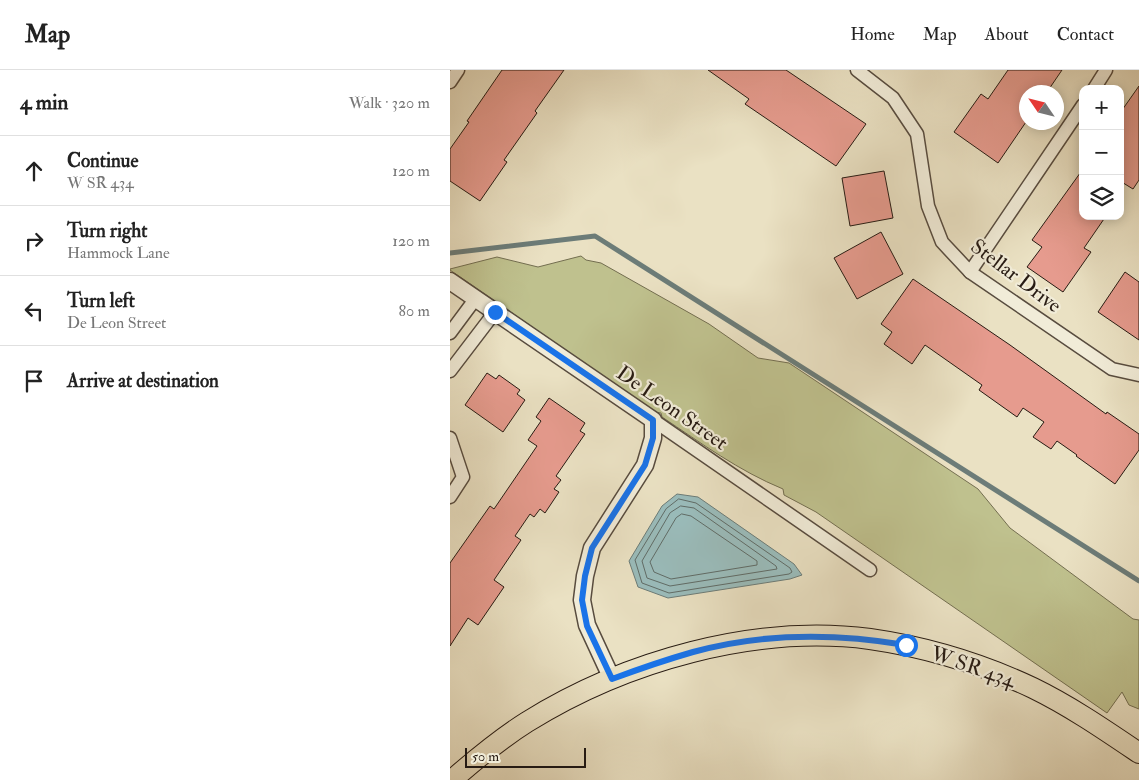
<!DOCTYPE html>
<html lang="en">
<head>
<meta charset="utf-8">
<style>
	:root { --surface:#fff; --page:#f6f6f6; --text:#222; --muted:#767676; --line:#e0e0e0 }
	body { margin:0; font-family:"IM FELL Double Pica",serif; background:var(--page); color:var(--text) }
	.controls { position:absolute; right:15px; top:15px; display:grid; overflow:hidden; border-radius:10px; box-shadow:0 2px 12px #0003 }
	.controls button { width:45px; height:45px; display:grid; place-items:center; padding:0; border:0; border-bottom:1px solid var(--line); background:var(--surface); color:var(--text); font:25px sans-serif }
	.compass { position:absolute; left:569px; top:15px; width:45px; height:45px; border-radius:50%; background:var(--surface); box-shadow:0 2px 12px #0003; rotate:305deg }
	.scale { position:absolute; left:15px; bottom:12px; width:121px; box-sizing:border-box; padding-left:5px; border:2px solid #271b13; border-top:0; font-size:14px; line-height:18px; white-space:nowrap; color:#271b13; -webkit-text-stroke:4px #f1ecd8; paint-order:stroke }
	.stop { position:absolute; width:15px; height:15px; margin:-11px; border:4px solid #1a73e8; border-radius:50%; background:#fff }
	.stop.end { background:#1a73e8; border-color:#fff; box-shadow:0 1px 5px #0008 }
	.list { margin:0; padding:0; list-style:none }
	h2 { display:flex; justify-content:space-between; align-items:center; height:65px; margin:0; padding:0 20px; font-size:21px }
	h2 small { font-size:16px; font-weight:400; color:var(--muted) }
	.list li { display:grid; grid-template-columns:32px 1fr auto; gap:15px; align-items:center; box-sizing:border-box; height:70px; padding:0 20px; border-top:1px solid var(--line) }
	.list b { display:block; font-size:19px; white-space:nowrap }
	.list p { margin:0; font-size:16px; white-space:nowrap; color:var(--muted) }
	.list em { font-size:16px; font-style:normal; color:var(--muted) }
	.icon { flex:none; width:28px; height:28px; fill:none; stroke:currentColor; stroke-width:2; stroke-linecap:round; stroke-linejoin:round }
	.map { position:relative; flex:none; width:689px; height:710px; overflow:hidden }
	header { display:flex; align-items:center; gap:30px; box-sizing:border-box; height:70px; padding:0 25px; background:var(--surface); border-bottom:1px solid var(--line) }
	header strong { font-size:24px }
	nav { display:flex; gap:28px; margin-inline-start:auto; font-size:18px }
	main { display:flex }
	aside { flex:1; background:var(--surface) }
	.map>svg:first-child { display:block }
</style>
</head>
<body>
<header>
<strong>Map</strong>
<nav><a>Home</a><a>Map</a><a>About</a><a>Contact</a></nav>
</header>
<main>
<aside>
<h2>4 min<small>Walk · 320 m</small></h2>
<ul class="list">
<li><svg class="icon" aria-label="ahead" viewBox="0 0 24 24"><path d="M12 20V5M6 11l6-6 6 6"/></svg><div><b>Continue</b><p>W SR 434</p></div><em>120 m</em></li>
<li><svg class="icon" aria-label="right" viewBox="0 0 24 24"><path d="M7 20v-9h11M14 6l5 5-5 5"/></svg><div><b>Turn right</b><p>Hammock Lane</p></div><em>120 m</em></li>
<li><svg class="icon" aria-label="left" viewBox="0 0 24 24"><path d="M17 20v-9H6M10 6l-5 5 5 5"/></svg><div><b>Turn left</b><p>De Leon Street</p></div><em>80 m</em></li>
<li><svg class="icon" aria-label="arrive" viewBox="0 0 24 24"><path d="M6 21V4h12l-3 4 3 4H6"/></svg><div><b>Arrive at destination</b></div></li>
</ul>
</aside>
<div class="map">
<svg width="689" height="710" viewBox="0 0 689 710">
	<rect width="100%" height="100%" fill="#eae1c3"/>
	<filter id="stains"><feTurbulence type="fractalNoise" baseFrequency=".004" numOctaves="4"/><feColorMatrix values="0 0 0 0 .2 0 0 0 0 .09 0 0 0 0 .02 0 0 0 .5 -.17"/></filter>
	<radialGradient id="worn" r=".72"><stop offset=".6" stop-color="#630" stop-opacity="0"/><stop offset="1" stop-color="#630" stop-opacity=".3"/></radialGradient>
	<path fill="#bfc18e" stroke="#736e50" d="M 131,186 L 136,190 L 151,193 L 259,254 L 308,288 L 339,293 L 528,419 L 560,458 L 683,549 L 689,550 L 689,639 L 679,635 L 672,622 L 657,643 L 366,442 L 334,425 L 333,419 C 289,401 251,373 212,347 L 211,343 L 205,342 L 0,200 L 0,199 L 47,187 L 88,197 Z"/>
	<polygon fill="#9abcbb" stroke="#6c7c78" points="227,424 248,427 344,494 352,505 340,509 218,528 188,517 179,491 212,436"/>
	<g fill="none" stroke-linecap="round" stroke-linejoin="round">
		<g stroke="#606c67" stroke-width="1">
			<polygon points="229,429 246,433 340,498 342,502 339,504 219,523 192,513 185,490 216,439"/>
			<polygon points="231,436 244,438 326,496 327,499 220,516 197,508 192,491 220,443"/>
			<polygon points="232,444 241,446 307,491 307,495 221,509 204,502 200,492 226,448"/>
		</g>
		<polyline stroke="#6c7c78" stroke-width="5" points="0,183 145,166 689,511"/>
	</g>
	<g fill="#e69b8e" stroke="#271b13">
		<polygon points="52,0 114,0 85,41 87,43 54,90 57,92 30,131 0,111 0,79 19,52 17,51"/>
		<polygon points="258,0 336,0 416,54 386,96 295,34 299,29"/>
		<polygon points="558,0 612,0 597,22 576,22 576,52 548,93 504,62 531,24 538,29"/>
		<polygon points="689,16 689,110 683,119 670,111 670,43"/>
		<polygon points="633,99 633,146 656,146 634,178 641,182 613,222 577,197 592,177 582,170"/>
		<polygon points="434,101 443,148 400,156 392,108"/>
		<polygon points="431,162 453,204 407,229 384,188"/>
		<polygon points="675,202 689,212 689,270 648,242"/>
		<polygon points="463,209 560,275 656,344 657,342 689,364 689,380 665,414 626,386 627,385 607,371 601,379 583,367 594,352 573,338 567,347 529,320 532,315 475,275 462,294 434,274 442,262 431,254"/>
		<polygon points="37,303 46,309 49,305 70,320 67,324 75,330 53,362 15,335"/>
		<polygon points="99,328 135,353 130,361 135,364 106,406 111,410 104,419 109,422 95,443 90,439 84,447 80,444 65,466 71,470 44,510 54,517 28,555 18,548 0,576 0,493 40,436 44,439 87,376 78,370 91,351 86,347"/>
	</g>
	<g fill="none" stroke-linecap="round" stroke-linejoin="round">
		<defs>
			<g id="minor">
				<polyline points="407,0 443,28 467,64 478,136 492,172 520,202 662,299 689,305"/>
				<polyline points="0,12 8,0"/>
				<polyline points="644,19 656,0"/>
				<polyline points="520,202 633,35"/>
				<polyline points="0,263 26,228"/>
				<polyline points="0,301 45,242"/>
				<polyline points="203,350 420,500"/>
				<polyline points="0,368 13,407 0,427"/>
			</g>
			<polyline id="tertiary" points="0,211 203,350 203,368 195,395 142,478 135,506 132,530 137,555 162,609"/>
			<path id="primary" d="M 2,710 C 26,689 50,669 77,652 C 175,591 305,554 420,569 C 476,577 532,594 583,618 C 620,636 655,660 689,683"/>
		</defs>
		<use href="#minor" stroke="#584c3f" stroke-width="15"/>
		<use href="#tertiary" stroke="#584c3f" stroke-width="19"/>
		<use href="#primary" stroke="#271b13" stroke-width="22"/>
		<use href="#minor" stroke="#f1ecd8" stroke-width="12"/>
		<use href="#tertiary" stroke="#f1ecd8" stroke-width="16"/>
		<use href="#primary" stroke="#eae1c3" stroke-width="20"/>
	</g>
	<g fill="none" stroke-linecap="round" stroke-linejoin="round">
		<path stroke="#1a73e8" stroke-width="6" d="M 45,242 L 203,350 L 203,368 L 195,395 L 142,478 L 135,506 L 132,530 L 137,556 L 162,609 C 189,599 215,590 243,582 C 312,563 385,563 456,575"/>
	</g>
	<g text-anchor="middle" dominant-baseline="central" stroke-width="4.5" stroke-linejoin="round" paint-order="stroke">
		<g font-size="21" fill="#271b13" stroke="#f1ecd8">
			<text transform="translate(566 206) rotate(37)">Stellar Drive</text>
			<text transform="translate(222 338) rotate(35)">De Leon Street</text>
			<text transform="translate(523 597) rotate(19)">W SR 434</text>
		</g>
	</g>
	<rect width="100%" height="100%" filter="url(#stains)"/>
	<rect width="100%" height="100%" fill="url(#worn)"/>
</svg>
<div class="controls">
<button>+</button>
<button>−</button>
<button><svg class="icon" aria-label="layers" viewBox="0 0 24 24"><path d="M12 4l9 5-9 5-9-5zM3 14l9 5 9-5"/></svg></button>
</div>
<svg class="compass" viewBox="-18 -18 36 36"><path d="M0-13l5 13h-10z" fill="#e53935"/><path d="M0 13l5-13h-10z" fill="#767676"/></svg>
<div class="scale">50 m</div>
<div class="stop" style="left:456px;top:575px"></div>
<div class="stop end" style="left:45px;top:242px"></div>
</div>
</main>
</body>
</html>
